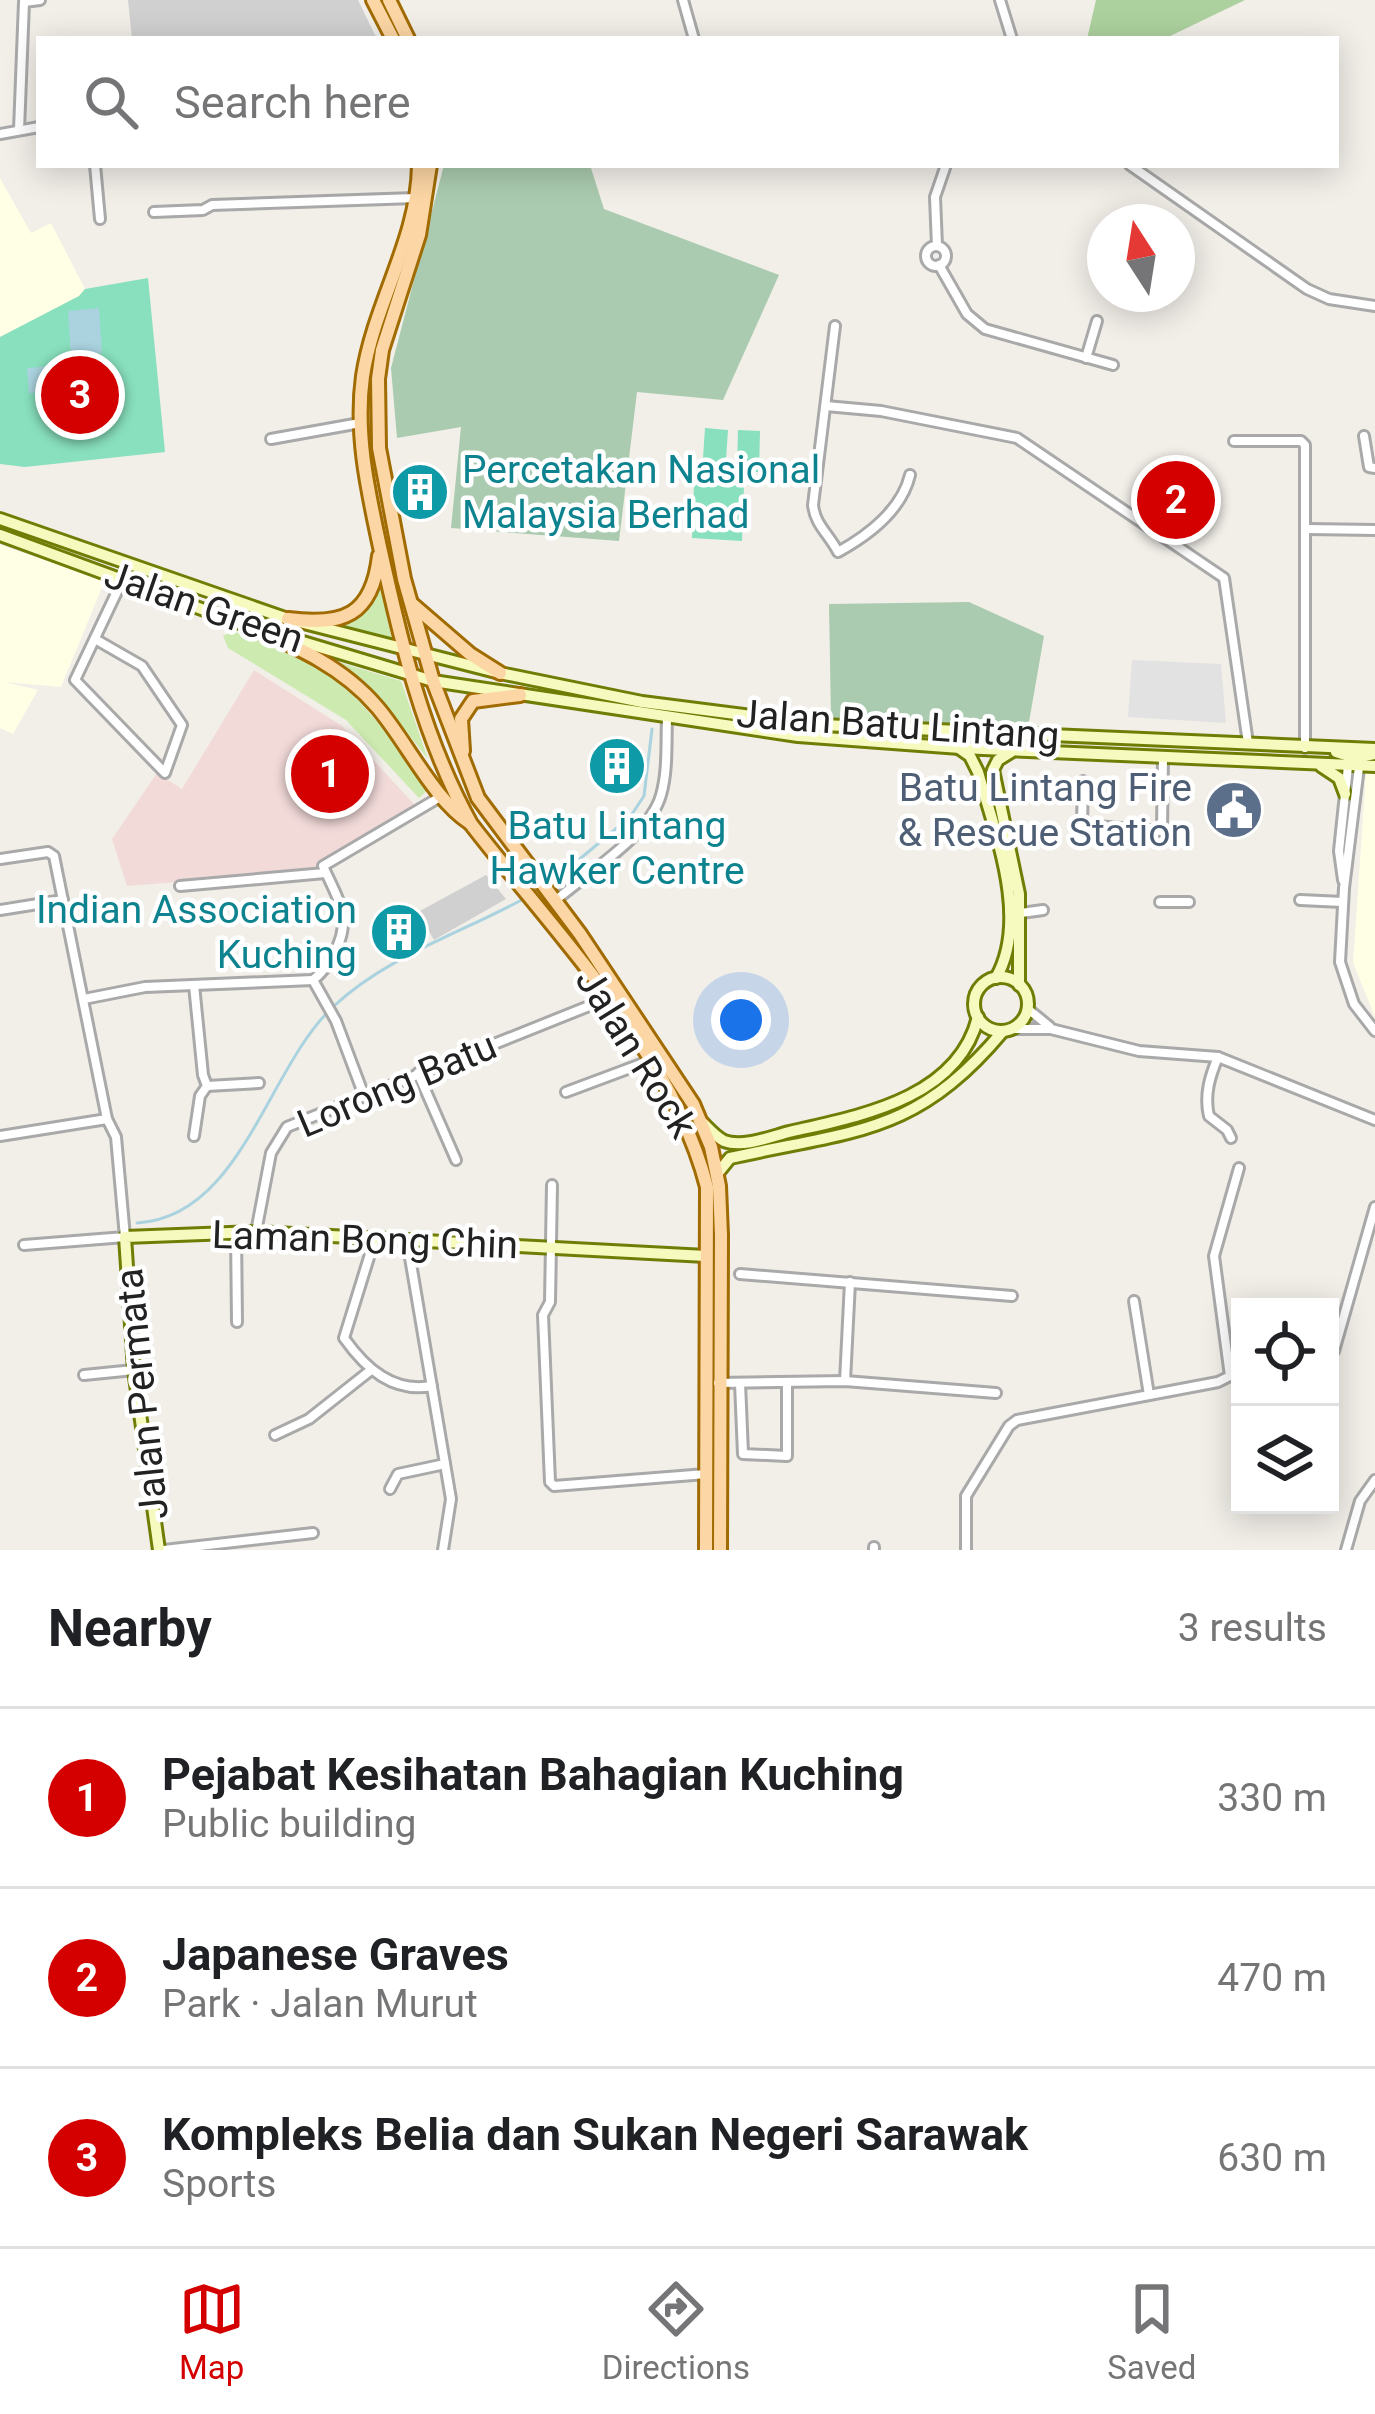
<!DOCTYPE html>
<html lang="en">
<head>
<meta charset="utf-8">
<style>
	:root { --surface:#fff; --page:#f6f6f6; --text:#202124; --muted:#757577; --line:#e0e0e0; --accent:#d40000 }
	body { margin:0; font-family:Roboto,sans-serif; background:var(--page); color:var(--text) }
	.controls { position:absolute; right:36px; bottom:36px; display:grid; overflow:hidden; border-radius:0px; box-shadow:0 6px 30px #0003 }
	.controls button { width:108px; height:108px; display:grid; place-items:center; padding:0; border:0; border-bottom:3px solid var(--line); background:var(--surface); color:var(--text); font:60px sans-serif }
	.compass { position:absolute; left:1087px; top:204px; width:108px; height:108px; border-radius:50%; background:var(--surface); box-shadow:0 6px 30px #0003; rotate:348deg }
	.you { position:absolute; left:741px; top:1020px; width:42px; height:42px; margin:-30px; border:9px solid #fff; border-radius:50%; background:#1a73e8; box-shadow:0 0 0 18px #1a73e833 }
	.badge { display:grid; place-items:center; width:78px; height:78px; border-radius:50%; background:var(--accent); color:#fff; font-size:39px; font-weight:700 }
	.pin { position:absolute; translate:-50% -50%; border:6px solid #fff; box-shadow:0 3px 12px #0006 }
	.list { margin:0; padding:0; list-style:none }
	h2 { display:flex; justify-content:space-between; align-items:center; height:156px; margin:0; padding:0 48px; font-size:51px }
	h2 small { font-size:39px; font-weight:400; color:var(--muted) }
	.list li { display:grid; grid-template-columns:78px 1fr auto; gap:36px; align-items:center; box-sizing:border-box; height:180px; padding:0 48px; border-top:3px solid var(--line) }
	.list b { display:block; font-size:45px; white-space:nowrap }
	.list p { margin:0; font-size:39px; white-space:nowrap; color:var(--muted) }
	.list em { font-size:39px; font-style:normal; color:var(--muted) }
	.icon { flex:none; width:66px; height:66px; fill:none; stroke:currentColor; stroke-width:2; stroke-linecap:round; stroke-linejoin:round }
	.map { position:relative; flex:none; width:1375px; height:1550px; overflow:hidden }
	.search { position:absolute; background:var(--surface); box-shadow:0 6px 30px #0003; left:36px; right:36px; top:36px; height:132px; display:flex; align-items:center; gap:30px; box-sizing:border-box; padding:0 42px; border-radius:0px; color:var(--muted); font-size:45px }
	.sheet { height:696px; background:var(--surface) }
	nav { display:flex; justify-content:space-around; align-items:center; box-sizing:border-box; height:168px; border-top:3px solid var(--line); background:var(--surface); font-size:33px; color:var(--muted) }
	nav a { display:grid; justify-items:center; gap:6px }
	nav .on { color:var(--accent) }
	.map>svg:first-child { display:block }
</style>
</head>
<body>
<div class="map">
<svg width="1375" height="1550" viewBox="0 0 1375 1550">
	<rect width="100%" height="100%" fill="#f2efe9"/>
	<polygon fill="#f2dad9" points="254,670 342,726 423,814 328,870 127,886 112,839 157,773 182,789"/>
	<g fill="#ffffe5">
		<polygon points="0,178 31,233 51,223 85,289 80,296 0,337"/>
		<polygon points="0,545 105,580 61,687 4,682 38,690 13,734 0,728"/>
		<polygon points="1366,773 1375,773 1375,1017 1353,963"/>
	</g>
	<g fill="#d0d0d0">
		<polygon points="128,0 358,0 377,39 132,39"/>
		<polygon points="486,875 506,899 434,940 418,912"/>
	</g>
	<g fill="#cdebb0">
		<polygon points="380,583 392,640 339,625 366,610"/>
		<path d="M 231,632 C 322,640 380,722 429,789 L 419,798 L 346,720 L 228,648 L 223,636 Z"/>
		<path d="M 328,659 L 401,681 L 428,759 C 398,721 371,683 328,659 Z"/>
	</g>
	<polygon fill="#add19e" points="1096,0 1245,0 1164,39 1087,39"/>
	<g fill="#aacbaf">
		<polygon points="444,165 590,165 604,209 779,275 723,400 637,392 619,541 451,528 461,427 397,438 391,368"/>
		<polygon points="969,602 1044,636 1029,722 893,724 831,718 829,604"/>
	</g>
	<g fill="#88e0be">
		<polygon points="148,278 165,452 25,467 0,464 0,337 79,296 85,289"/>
		<polygon points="705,428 728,430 725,474 702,473"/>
		<polygon points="738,430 760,431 759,472 737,471"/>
		<polygon points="694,483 744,484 742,541 692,538"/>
	</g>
	<polygon fill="#e2e2e2" points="1132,660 1221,664 1226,723 1128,717"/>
	<g fill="#aad3df">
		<polygon points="99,308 102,353 71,355 68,311"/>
		<polygon points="105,362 106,387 29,393 27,368"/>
	</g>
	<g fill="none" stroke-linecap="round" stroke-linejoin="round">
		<g stroke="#aad3df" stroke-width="3">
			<polyline points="551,883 630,817 644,796 652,729"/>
			<path d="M 137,1223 C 242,1217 267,1067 334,1006 C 387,956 464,932 527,897"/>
		</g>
		<defs>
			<g id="street">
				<polyline points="683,0 694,39"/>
				<polyline points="1000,0 1012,39"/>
				<polyline points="19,130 24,2 40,0"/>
				<polyline points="0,134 39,127"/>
				<polyline points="95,165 100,219"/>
				<polyline points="1130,165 1307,289 1329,299 1375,306"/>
				<polyline points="154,212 203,210 212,205 415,198"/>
				<polyline points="937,246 935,197 946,165"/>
				<circle cx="936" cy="256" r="10"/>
				<polyline points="939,265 967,314 985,329 1113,365"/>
				<path d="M 835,326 L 813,505 C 815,525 829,534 838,552 C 869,535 902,509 910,475"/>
				<polyline points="1086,358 1097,321"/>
				<polyline points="826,406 881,411 1017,438 1224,578 1248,743"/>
				<polyline points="1364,436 1369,467 1375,468"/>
				<polyline points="271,439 360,423"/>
				<polyline points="1234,441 1301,441 1305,445 1305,748"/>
				<polyline points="1307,529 1375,530"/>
				<polyline points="95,639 142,666 182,725 165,773 75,680 123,579"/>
				<polyline points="1359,767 1344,888 1340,962 1354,1004 1375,1031"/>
				<polyline points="1083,781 1082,825 1162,831 1163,757"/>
				<polyline points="0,859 48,852 54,856 107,1119 116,1137 125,1237 24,1245"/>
				<polyline points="1343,880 1339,851 1348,766"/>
				<polyline points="180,886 325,873"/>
				<polyline points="1300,900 1343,902"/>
				<path d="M 555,901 C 586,874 650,835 661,795 C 668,771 666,743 667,719"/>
				<polyline points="1160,902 1189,902"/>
				<polyline points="0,910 63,900"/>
				<polyline points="1021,913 1043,910"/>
				<path d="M 313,980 C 322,973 326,967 332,957 C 354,920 339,902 323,866 L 440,797"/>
				<polyline points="313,980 336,1021 363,1093"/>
				<polyline points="84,999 145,987 313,980"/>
				<polyline points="1028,1009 1050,1027"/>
				<polyline points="1011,1029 1051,1029 1139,1051 1218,1057 1375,1120"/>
				<path d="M 1218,1057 C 1210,1076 1204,1095 1209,1116 L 1227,1130 L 1231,1138"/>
				<polyline points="418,1073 456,1160"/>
				<polyline points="207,1086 259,1083"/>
				<polyline points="566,1092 649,1061"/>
				<polyline points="0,1136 107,1119"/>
				<polyline points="194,1136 200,1096 207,1086 203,1075 194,985"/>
				<polyline points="552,1185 550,1302 543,1315 550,1482 554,1486 706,1474"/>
				<polyline points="256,1232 271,1153 287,1127 609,998"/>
				<polyline points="236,1233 237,1322"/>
				<path d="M 375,1238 L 344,1338 C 366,1369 393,1393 432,1386"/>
				<polyline points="407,1240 451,1499 443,1550"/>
				<polyline points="740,1274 1012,1296"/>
				<polyline points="1134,1301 1149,1395"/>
				<polyline points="1334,1351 1375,1207"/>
				<polyline points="84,1375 134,1370"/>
				<polyline points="845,1381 850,1282"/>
				<polyline points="718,1383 845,1381 996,1393"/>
				<polyline points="740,1383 743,1454 787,1456 787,1382"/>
				<polyline points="275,1435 309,1419 371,1370"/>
				<polyline points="390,1489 398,1474 445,1464"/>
				<polyline points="164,1550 313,1533"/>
				<polyline points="874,1550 874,1547"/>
				<polyline points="966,1550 966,1496 1009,1426 1017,1420 1218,1382 1230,1376 1214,1256 1239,1168"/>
				<polyline points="1346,1550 1360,1501 1375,1480"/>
			</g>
			<g id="secondary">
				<polyline points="0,519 288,619 500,673 642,702 822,725 1375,749"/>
				<polyline points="0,535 256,629"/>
				<polyline points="286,637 433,681 798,736 960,748 1375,766"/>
				<path d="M 960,749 L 970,756 L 978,772 C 995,833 1030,919 996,978"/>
				<polyline points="1011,752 998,760 993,770 1019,894 1019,985"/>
				<polyline points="1336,752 1355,758 1375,754"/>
				<polyline points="1321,766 1339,778 1345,794"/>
				<circle cx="1001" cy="1004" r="27"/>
				<path d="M 703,1123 C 709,1129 716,1137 724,1141 C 743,1148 770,1137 789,1132 C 859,1116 958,1099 978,1017"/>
				<path d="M 717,1174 L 730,1158 C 854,1130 915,1136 1003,1031"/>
				<polyline points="159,1550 134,1370 125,1237 256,1232 706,1256"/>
			</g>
			<g id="primary">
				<polyline points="373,0 393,39"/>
				<polyline points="389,0 408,39"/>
				<path d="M 419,165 C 418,240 374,303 363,376 C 355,434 368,491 380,547 C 401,643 423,737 471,824 C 555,933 672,1051 707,1187 L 706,1550"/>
				<polyline points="430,165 419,235 382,350 378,379 379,448 404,579 433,681 478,798 580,934 693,1104 711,1147 719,1186 721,1235 720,1550"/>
				<polyline points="412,604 470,654 500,673"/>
				<path d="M 288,619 C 343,626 372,616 379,556"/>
				<path d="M 251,627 C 297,647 343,667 377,707 C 407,742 433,799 470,823"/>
				<polyline points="463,751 461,719 473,701 520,695"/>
			</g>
		</defs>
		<use href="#street" stroke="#a9a9a9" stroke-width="14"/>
		<use href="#secondary" stroke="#707d05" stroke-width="16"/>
		<use href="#primary" stroke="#a06b00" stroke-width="18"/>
		<use href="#street" stroke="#fff" stroke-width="8"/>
		<use href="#secondary" stroke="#f7fabf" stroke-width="10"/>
		<use href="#primary" stroke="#fcd6a4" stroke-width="12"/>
	</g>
	<defs>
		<symbol id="building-disc" viewBox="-11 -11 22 22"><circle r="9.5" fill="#0f9aa8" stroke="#fff"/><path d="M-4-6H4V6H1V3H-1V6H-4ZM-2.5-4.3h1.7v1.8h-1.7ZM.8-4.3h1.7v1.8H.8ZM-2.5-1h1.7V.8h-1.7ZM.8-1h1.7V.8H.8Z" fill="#fff"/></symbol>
		<symbol id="civic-disc" viewBox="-11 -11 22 22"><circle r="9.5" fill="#5c6f8a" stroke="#fff"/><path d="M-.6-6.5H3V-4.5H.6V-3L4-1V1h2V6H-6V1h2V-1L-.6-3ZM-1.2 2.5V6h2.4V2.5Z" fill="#fff"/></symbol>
	</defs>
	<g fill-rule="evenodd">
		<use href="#building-disc" x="387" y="459" width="66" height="66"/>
		<use href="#building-disc" x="584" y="733" width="66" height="66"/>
		<use href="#civic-disc" x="1201" y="777" width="66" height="66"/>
		<use href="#building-disc" x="366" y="899" width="66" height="66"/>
	</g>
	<g text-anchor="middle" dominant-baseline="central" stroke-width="9" stroke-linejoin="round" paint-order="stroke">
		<g font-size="39" fill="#0d838f" stroke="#fff" text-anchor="start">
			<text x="462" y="470">Percetakan Nasional<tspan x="462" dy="45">Malaysia Berhad</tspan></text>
			<text x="617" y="826" text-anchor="middle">Batu Lintang<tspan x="617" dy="45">Hawker Centre</tspan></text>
			<text x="357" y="910" text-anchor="end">Indian Association<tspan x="357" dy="45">Kuching</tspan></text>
		</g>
		<g font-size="39" fill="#222" stroke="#fff">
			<text transform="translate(204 607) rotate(19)">Jalan Green</text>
			<text transform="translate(898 725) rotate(4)">Jalan Batu Lintang</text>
			<text transform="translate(636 1053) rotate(58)">Jalan Rock</text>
			<text transform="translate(397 1085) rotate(-23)">Lorong Batu</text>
			<text transform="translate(365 1240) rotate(2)">Laman Bong Chin</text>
			<text transform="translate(142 1394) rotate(-96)">Jalan Permata</text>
		</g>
		<g font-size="39" fill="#4e5e75" stroke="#fff" text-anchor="end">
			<text x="1192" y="788">Batu Lintang Fire<tspan x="1192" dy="45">&amp; Rescue Station</tspan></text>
		</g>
	</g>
</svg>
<div class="controls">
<button><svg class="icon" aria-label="locate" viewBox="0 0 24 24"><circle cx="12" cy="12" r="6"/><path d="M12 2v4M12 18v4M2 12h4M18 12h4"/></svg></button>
<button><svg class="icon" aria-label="layers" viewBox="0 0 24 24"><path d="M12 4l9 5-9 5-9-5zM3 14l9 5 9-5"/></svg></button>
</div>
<svg class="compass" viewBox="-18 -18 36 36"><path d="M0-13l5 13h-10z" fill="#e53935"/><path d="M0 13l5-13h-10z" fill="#757577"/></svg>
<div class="you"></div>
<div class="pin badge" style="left:330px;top:774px">1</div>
<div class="pin badge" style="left:1176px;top:500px">2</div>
<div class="pin badge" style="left:80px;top:395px">3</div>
<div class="search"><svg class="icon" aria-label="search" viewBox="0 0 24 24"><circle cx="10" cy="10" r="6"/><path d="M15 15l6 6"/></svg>Search here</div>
</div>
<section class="sheet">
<h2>Nearby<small>3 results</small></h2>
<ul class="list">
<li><span class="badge">1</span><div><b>Pejabat Kesihatan Bahagian Kuching</b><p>Public building</p></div><em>330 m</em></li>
<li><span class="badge">2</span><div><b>Japanese Graves</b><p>Park · Jalan Murut</p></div><em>470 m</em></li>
<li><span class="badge">3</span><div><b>Kompleks Belia dan Sukan Negeri Sarawak</b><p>Sports</p></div><em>630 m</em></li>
</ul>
</section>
<nav>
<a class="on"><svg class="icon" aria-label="map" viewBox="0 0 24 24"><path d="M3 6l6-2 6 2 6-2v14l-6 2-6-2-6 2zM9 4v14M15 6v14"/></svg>Map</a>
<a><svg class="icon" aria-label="directions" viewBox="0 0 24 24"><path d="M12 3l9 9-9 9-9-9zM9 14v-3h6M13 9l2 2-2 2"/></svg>Directions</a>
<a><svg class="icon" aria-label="saved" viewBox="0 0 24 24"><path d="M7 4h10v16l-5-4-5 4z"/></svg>Saved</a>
</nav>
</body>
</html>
